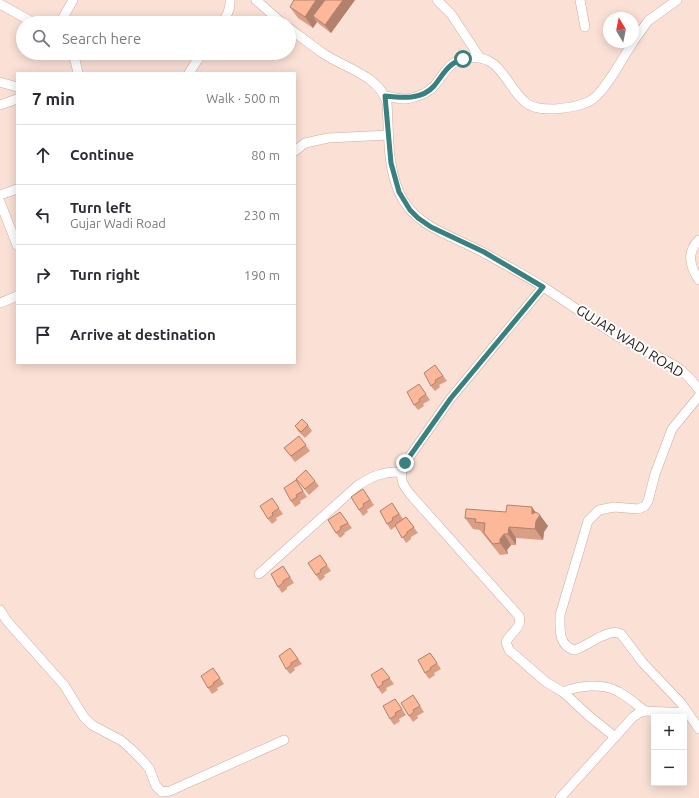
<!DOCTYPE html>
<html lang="en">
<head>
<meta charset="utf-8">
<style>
	:root { --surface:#fff; --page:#f7f7f7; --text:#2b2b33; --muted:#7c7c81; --line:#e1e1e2 }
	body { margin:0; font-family:Ubuntu,sans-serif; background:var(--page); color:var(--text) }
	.controls { position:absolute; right:12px; bottom:12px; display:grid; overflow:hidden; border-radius:0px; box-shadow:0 2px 10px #0003 }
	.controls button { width:36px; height:36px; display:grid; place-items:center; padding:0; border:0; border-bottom:1px solid var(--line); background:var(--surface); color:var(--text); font:20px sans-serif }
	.compass { position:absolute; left:603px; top:12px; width:36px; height:36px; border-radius:50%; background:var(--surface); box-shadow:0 2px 10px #0003; rotate:350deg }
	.stop { position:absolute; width:12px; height:12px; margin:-9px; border:3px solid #39817f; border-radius:50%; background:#fff }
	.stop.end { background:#39817f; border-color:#fff; box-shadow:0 1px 4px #0008 }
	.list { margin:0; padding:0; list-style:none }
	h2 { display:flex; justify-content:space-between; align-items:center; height:52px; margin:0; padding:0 16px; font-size:17px }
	h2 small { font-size:13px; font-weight:400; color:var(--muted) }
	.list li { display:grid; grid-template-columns:26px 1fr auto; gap:12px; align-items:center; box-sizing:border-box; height:60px; padding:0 16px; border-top:1px solid var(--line) }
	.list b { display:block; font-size:15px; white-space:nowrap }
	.list p { margin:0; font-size:13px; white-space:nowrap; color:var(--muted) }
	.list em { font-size:13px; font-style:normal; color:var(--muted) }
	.icon { flex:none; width:22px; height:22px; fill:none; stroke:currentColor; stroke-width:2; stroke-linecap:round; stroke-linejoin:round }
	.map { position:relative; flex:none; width:699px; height:798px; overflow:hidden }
	.search { position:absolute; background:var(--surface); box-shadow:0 2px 10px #0003; left:16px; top:16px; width:280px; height:44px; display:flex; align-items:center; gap:10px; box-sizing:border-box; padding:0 14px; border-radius:22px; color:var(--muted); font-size:15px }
	.panel { position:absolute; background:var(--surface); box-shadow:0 2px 10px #0003; left:16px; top:72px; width:280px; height:292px; border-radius:0px }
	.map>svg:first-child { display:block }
</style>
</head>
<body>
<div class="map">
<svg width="699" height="798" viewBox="0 0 699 798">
	<rect width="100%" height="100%" fill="#fae0d5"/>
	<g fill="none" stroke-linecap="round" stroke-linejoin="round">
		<defs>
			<g id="minor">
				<polyline points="256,0 282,23"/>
				<polyline points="437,0 451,14 480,58"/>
				<polyline points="580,0 585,27"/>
				<polyline points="0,4 34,23"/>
				<polyline points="60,23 73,0"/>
				<path d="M 222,23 C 227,16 231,9 230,0"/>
				<path d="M 289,28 C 301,37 312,46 324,54 C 345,68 380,76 387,103 C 389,132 387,165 399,192 C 414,228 455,236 486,254 C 508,266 530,278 551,292 C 574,307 596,323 619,337 C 639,349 662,356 681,370 C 688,376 694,383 699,390"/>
				<polyline points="633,42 648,21 677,0"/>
				<polyline points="70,53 75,60 78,73"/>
				<polyline points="189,73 202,53"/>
				<polyline points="0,82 17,87"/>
				<path d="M 385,96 C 392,97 399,99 406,99 C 415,98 428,93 434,86 C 446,73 448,60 470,58 C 501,55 505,84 524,101 C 532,109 544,109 555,109 C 567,108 583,106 593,99 C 605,91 624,56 633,42"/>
				<polyline points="0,105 17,99"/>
				<polyline points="295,151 305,143 328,138 389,135"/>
				<polyline points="0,195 17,189"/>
				<polyline points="0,202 17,245"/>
				<path d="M 699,240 C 686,252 690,267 699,280"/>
				<path d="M 543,287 L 451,398 L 405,463 C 396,481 406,489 417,502 L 519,616 C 523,627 510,633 506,642 L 509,650 L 546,682 L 563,692 L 589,716 L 615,737"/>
				<polyline points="0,303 17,296"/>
				<path d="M 699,396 L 672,429 L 655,474 L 648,501 L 645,506 L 638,509 L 614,507 L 599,510 L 588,521 L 560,615 C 560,629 558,645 574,650 C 587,647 608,627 621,634 L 643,663 L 681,703 L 699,729"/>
				<path d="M 259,574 L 357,486 C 372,476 384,471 401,472"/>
				<polyline points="0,610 7,621 64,685 84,717 92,725 122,741 131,749 143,761 149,768 156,786 162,792 170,791 284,740"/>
				<path d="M 563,692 C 580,685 604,683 619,692 C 628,697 637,705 645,711"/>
				<polyline points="560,798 633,717 639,713 645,711 688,713"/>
			</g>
		</defs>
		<use href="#minor" stroke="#cdaea0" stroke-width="10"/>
		<use href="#minor" stroke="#fff" stroke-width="9"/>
	</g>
	<g fill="#da9e84">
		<polygon points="355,0 331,33 319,24 317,22 313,28 298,18 290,7"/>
		<polygon points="435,365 447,381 439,385 440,387 435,391 431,386"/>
		<polygon points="419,384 430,400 423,404 424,406 418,410 414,405"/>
		<polygon points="308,425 312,431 305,438 298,431 295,426"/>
		<polygon points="299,436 310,451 295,462 284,448"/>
		<polygon points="296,479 315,481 319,486 309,495"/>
		<polygon points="296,480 307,497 300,501 301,503 295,507 291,501"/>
		<polygon points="363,489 374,505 367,510 368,512 363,516 359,510"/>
		<polygon points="272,498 283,514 276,518 277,520 272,524 268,519"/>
		<polygon points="392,503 403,519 406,517 418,533 411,537 411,539 406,543 396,526 391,530 387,524"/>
		<polygon points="340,512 352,528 344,533 345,534 340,538 336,533"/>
		<polygon points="536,512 548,526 544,532 543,540 516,538 516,545 511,545 507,550 508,554 500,555 480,530 473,529 465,518"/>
		<polygon points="320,555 331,571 324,575 325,577 320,581 316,575"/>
		<polygon points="283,566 294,583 287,587 287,589 282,593 278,587"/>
		<polygon points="290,648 302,664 294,668 295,670 290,674 286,669"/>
		<polygon points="430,653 441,669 434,673 435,675 429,679 425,673"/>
		<polygon points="213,668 224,684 217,688 218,690 212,694 208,688"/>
		<polygon points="382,668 394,684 386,688 387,690 382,694 378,688"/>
		<polygon points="413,695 424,712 417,716 418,718 413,722 409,716"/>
		<polygon points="395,699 406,715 399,719 400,721 394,725 390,719"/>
	</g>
	<g fill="#b1816c">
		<polygon points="316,0 332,0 313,16 317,22 313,28 305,17"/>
		<polygon points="343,0 355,0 331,33 325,25"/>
		<polygon points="532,507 539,517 540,515 548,526 544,532 543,540 535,529 532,514"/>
		<polygon points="509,527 516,538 516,545 508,534"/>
		<polygon points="504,534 511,545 507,550 508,554 500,543 500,539"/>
	</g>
	<g fill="#fdb89a" stroke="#b1816c">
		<polygon points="294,0 316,0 305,17 290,7"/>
		<polygon points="325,0 343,0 325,25 313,16"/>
		<polygon points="435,365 443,376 435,380 436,382 431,386 424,373"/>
		<polygon points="419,384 426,394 419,399 420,401 414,405 407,392"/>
		<polygon points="302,419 308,425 301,432 295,426"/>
		<polygon points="299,436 306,445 291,456 284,448"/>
		<polygon points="306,470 315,481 305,489 296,479"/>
		<polygon points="296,480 303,491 296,495 297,497 291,501 284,488"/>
		<polygon points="363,489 370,500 363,504 364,506 359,510 351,497"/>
		<polygon points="272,498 279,508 272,513 273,515 268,519 260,506"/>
		<polygon points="392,503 399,514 392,518 393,520 387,524 380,511"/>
		<polygon points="507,505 532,507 532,514 536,512 540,515 536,521 535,529 509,527 508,534 504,534 500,539 500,543 493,544 484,533 485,523 475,522 476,519 465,518 466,509 506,512"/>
		<polygon points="340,512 348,523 340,527 341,529 336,533 328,520"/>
		<polygon points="406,517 414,527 407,532 407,534 402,538 395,525"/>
		<polygon points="320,555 327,565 320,570 321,572 316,575 308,563"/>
		<polygon points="283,566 290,577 283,581 283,583 278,587 271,574"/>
		<polygon points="290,648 298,659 291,663 291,665 286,669 279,656"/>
		<polygon points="430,653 437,663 430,668 431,669 425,673 418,660"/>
		<polygon points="213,668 220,678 213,683 214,684 208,688 201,676"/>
		<polygon points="382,668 390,678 382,682 383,684 378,688 371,675"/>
		<polygon points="413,695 420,706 413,710 414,712 409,716 401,703"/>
		<polygon points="395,699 402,709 395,713 396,715 390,719 383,706"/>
	</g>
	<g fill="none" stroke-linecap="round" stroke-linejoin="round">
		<path stroke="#39817f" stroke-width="5" d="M 405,463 L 451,398 L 543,287 L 484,252 L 431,227 L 418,218 L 410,210 L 399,192 L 391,163 L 385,96 C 402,98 422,100 434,86 C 443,75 448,63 463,59"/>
	</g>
	<g text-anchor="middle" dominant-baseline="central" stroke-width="4" stroke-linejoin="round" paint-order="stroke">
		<g font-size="14" fill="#261b16" stroke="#fff">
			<text transform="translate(630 341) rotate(32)">GUJAR WADI ROAD</text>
		</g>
	</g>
</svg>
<div class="controls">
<button>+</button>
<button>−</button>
</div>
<svg class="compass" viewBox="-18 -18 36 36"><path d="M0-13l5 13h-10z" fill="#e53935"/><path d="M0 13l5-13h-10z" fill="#7c7c81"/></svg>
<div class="stop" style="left:463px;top:59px"></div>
<div class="stop end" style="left:405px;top:463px"></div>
<div class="search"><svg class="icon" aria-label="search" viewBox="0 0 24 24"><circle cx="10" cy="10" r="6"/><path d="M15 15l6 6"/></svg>Search here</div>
<section class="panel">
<h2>7 min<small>Walk · 500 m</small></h2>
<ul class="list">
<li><svg class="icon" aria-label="ahead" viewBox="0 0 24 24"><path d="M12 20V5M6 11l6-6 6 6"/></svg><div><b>Continue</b></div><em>80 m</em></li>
<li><svg class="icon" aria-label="left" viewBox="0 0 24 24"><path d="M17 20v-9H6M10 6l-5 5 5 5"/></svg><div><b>Turn left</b><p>Gujar Wadi Road</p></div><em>230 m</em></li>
<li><svg class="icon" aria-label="right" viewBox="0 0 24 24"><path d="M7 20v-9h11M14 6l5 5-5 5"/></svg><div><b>Turn right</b></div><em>190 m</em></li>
<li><svg class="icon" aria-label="arrive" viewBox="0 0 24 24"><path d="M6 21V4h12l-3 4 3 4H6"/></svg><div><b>Arrive at destination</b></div></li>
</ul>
</section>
</div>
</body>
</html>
